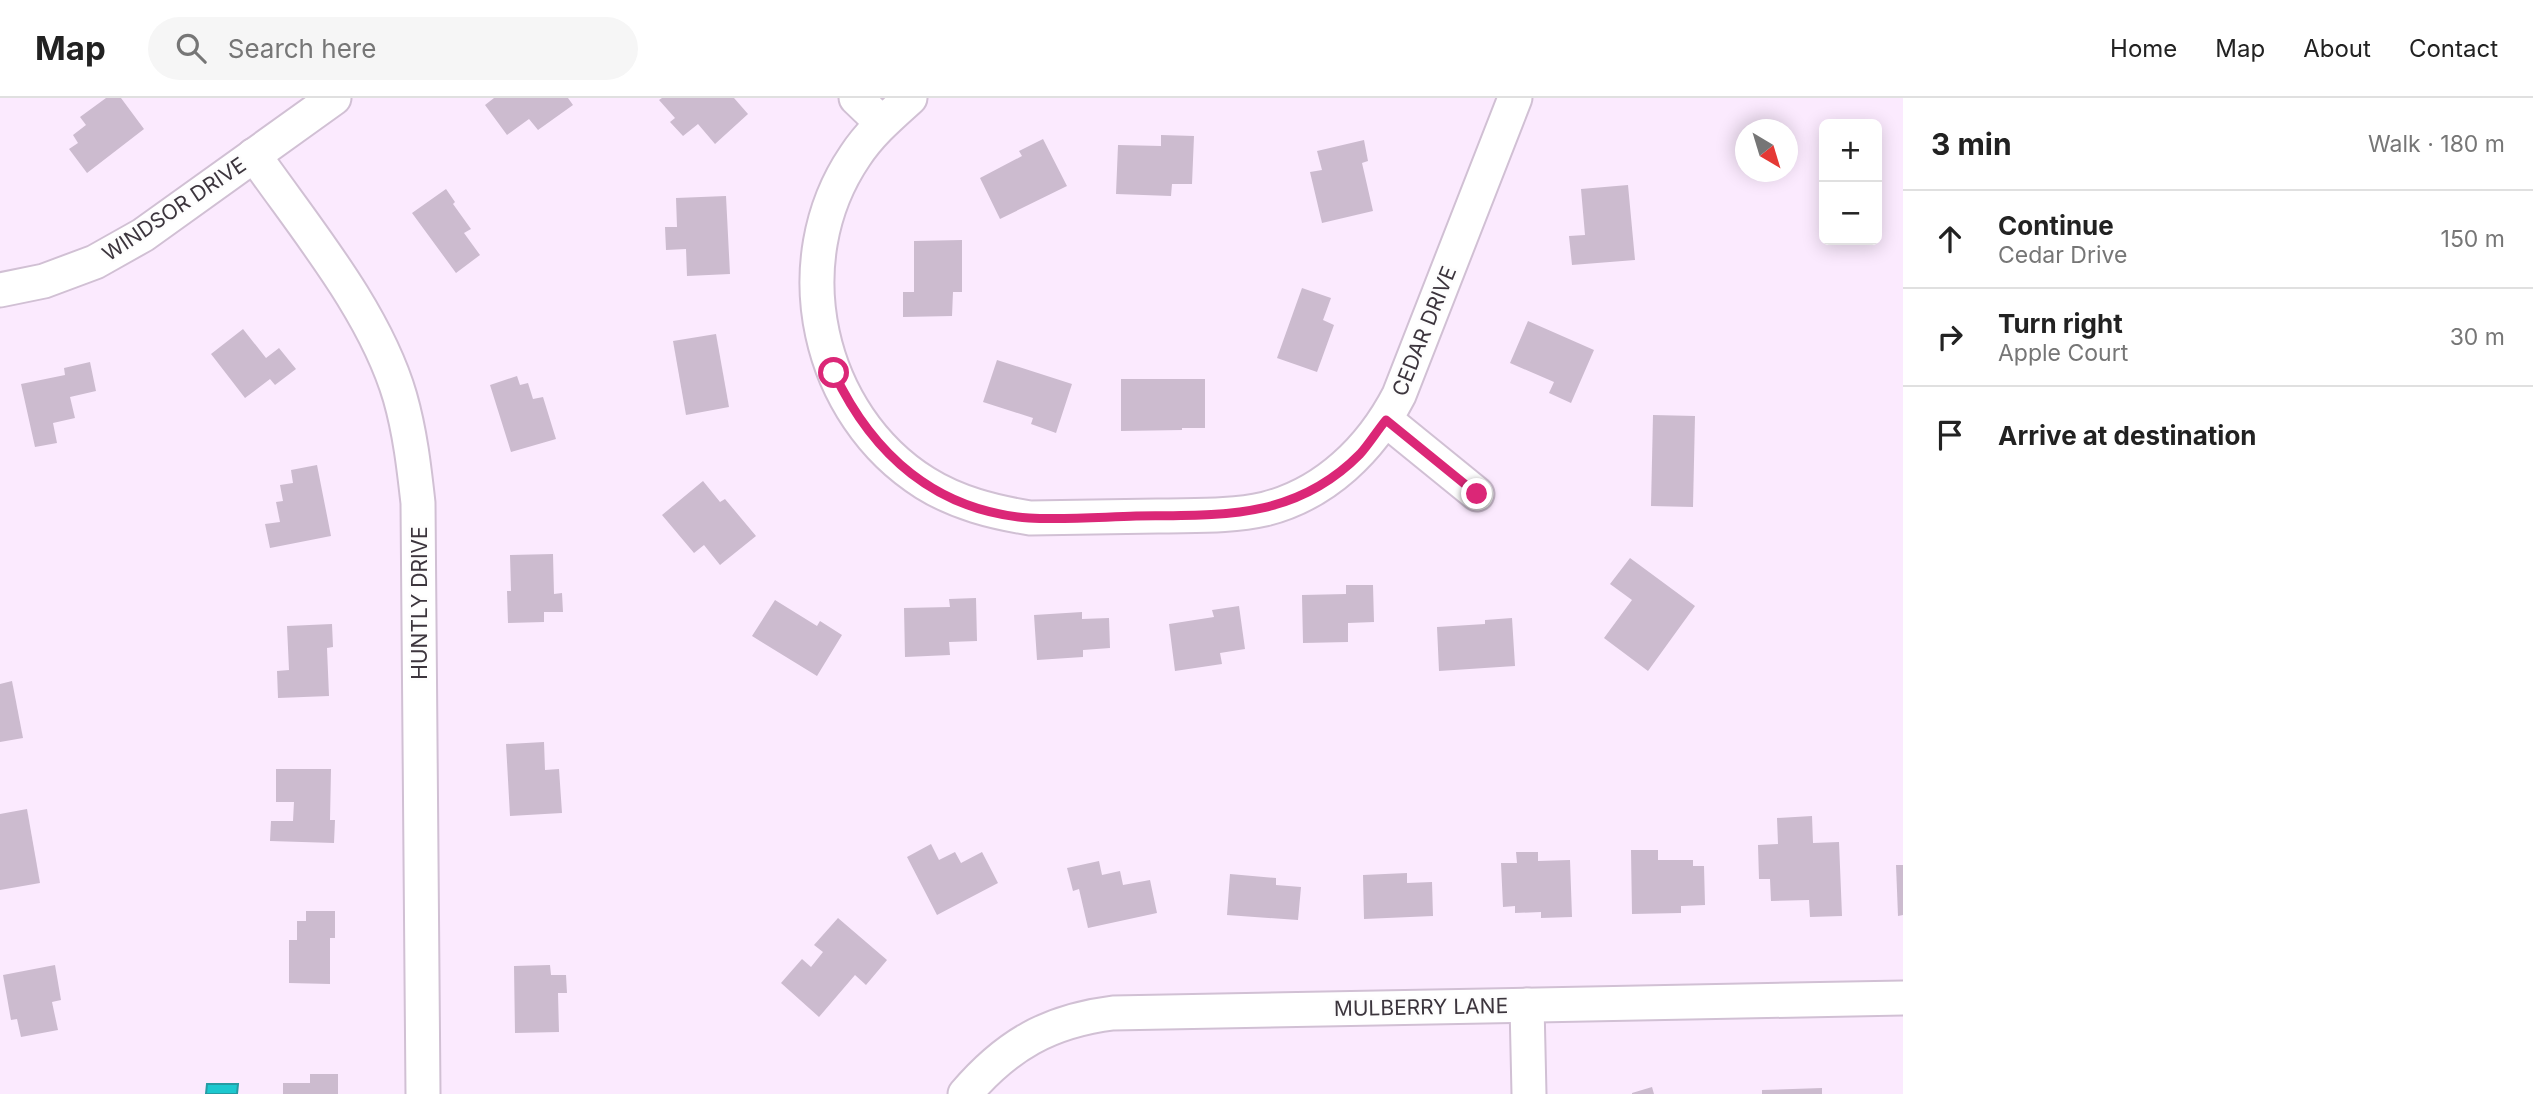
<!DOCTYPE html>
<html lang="en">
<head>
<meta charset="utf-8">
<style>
	:root { --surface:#fff; --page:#f6f6f6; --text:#222; --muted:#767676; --line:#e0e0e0 }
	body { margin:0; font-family:Inter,sans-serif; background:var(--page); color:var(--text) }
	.controls { position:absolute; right:21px; top:21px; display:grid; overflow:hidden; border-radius:10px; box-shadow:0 4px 18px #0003 }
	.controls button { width:63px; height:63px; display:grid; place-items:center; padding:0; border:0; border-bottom:2px solid var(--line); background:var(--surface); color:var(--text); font:35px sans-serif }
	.compass { position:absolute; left:1735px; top:21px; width:63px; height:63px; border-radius:50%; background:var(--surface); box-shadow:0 4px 18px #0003; rotate:142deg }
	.stop { position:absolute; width:21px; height:21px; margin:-16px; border:5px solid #db2777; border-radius:50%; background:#fff }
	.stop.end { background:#db2777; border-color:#fff; box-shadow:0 2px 7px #0008 }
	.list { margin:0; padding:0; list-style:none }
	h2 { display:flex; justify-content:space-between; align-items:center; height:91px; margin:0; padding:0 28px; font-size:30px }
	h2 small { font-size:23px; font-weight:400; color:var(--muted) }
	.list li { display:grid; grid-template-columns:46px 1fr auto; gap:21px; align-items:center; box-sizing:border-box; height:98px; padding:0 28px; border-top:2px solid var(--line) }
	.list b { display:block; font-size:26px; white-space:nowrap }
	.list p { margin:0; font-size:23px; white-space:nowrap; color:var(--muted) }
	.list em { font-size:23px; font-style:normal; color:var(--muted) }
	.icon { flex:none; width:38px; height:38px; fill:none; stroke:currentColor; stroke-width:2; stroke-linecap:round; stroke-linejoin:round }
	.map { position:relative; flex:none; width:1903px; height:996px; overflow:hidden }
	header { display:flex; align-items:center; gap:42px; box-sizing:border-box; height:98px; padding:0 35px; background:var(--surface); border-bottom:2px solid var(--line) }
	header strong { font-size:33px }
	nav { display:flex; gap:38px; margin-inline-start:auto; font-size:24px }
	.search { width:490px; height:63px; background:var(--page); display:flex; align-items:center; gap:18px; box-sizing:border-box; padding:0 24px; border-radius:38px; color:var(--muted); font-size:26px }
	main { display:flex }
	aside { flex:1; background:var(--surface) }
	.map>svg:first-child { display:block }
</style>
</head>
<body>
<header>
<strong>Map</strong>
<div class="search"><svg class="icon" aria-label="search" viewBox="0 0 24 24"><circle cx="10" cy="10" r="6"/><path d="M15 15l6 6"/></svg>Search here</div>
<nav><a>Home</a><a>Map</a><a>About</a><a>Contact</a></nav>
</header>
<main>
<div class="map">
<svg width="1903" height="996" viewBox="0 0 1903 996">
	<rect width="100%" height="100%" fill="#fbeafe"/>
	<polygon fill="#1cc8cf" stroke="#269ca3" stroke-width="2" points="207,986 238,986 237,996 206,996"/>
	<g fill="#ccbbcf">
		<polygon points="106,0 121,0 144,31 87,75 69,51 78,45 73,37 86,27 80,19"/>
		<polygon points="494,0 568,0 573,7 538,32 529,21 507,37 485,7"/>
		<polygon points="662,0 734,0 748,16 715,46 698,26 683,38 670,24 675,20 659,2"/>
		<polygon points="1161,37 1194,38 1192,86 1172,86 1171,98 1116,96 1118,47 1161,48"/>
		<polygon points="1043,41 1067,88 1000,121 980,80 1022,58 1019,53"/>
		<polygon points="1364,42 1368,63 1362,65 1373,113 1322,125 1310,74 1322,72 1317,53"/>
		<polygon points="1628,87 1635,162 1572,167 1569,138 1585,137 1581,91"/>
		<polygon points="446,91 455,104 453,106 471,131 464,135 480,157 456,175 412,115"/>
		<polygon points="726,98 730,176 687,178 686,151 666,152 665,129 677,129 676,100"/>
		<polygon points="962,142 962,194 953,194 952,218 903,219 903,194 914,194 914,143"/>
		<polygon points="1302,190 1331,200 1323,222 1334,227 1317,274 1277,260"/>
		<polygon points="1528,223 1594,252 1571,305 1549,295 1554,284 1510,265"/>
		<polygon points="243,231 266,260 279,250 296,271 275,287 270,281 245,300 211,256"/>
		<polygon points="716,236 729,309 686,317 673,243"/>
		<polygon points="997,262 1072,286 1056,335 1031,326 1033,320 983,304"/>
		<polygon points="90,264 96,293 70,299 75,320 53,325 57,345 35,349 21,286 65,277 64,270"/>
		<polygon points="517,278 520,287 528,285 533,301 543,299 556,341 511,354 490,287"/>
		<polygon points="1121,281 1205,281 1205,330 1182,330 1182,332 1121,333"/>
		<polygon points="1653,317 1695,318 1693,409 1651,408"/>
		<polygon points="317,367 331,438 270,450 265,426 280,424 276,404 283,403 280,387 293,385 291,372"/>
		<polygon points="703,383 720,404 725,401 756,438 720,467 704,447 694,455 662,417"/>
		<polygon points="553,456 554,496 562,495 563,514 544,514 544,524 508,525 507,493 511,493 510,457"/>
		<polygon points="1630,460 1695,508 1648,573 1604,540 1632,502 1610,486"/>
		<polygon points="1346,487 1373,487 1374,524 1348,525 1348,544 1303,545 1302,497 1346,496"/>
		<polygon points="976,500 977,543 949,544 950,557 905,559 904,510 950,509 949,501"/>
		<polygon points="775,502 817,528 820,523 842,537 817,578 752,538"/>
		<polygon points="1239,508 1245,551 1220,555 1222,566 1175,573 1169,526 1214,519 1212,512"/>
		<polygon points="1082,514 1082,521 1109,520 1110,550 1083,552 1083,559 1037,562 1034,517"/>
		<polygon points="1512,520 1515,568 1439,573 1437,529 1485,526 1485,522"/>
		<polygon points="332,526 333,549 327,550 329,598 278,600 277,573 289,572 287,528"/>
		<polygon points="12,583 23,640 0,644 0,586"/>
		<polygon points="544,644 545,672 559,671 562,715 510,718 506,646"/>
		<polygon points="276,671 331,671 330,722 335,722 334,745 270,743 271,723 293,723 294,704 276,704"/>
		<polygon points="27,711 40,785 0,792 0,716"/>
		<polygon points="1812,718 1813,745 1839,744 1842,818 1810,819 1809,802 1771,803 1770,781 1759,781 1758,747 1778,746 1777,720"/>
		<polygon points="931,746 939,762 955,754 961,765 982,754 998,785 937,817 907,759"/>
		<polygon points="1631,752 1658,752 1658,762 1693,762 1693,768 1704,768 1705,807 1681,808 1681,815 1632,816"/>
		<polygon points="1516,754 1538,754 1538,763 1570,762 1572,819 1541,820 1541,814 1515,815 1515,808 1503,809 1501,765 1517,765"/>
		<polygon points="1099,763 1102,777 1120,773 1123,787 1150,782 1157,815 1088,830 1079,791 1073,793 1067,770"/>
		<polygon points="1896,767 1903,767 1903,817 1898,818"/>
		<polygon points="1407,775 1407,785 1432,784 1433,818 1364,821 1363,777"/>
		<polygon points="1230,776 1276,780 1276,787 1301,789 1298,822 1227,817"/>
		<polygon points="306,813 335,813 335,840 330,840 330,886 289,885 289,842 297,842 297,823 306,823"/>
		<polygon points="838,820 887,862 866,887 855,877 819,919 781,885 802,861 811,869 823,854 814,847"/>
		<polygon points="55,867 61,902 52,904 58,932 21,939 17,921 11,922 3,877"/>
		<polygon points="550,867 551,877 566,877 567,895 558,895 559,934 515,935 514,868"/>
		<polygon points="310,976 338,976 338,996 283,996 283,985 310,985"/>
		<polygon points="1652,989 1654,996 1632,996 1632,995"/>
		<polygon points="1822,990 1822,996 1762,996 1762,992"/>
	</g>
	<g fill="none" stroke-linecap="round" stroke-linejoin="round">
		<defs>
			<g id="minor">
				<polyline points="856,0 882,25"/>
				<path d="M 910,0 C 890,18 870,35 855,58 C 783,164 817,317 925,385 C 957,405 993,414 1030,420 C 1073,419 1115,419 1158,418 C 1193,417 1230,419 1265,411 C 1325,396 1371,351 1399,297 L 1515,0"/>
				<path d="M 254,57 C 305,130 375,213 400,299 C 410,334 414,369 418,405 L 423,996"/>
				<polyline points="0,192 44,183 95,164 143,137 334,0"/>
				<polyline points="1386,322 1477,396"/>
				<polyline points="1527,907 1529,996"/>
				<path d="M 965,996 C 1007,947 1049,923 1113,915 L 1903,900"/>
			</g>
		</defs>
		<use href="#minor" stroke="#d1c0d4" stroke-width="37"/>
		<use href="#minor" stroke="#fff" stroke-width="33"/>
	</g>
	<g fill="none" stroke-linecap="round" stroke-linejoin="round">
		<path stroke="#db2777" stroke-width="9" d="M 834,275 C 873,357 936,413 1029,420 C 1064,422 1101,419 1136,418 C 1221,417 1295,422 1360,356 C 1369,346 1377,333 1386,322 L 1477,396"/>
	</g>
	<g text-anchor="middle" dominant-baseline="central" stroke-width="5" stroke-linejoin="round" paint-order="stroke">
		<g font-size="21" fill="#3c353d" stroke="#fdfdfd">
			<text transform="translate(174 111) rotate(-34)">WINDSOR DRIVE</text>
			<text transform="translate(1424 233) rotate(-68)">CEDAR DRIVE</text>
			<text transform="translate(419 505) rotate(-90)">HUNTLY DRIVE</text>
			<text transform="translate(1421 909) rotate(-1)">MULBERRY LANE</text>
		</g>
	</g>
</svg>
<div class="controls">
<button>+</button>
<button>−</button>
</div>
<svg class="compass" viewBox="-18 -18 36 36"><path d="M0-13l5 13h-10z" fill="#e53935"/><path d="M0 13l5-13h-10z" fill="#767676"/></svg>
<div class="stop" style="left:834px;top:275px"></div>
<div class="stop end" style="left:1477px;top:396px"></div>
</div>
<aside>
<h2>3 min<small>Walk · 180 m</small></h2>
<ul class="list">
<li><svg class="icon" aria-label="ahead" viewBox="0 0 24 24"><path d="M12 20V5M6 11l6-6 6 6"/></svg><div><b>Continue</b><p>Cedar Drive</p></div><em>150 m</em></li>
<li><svg class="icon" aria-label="right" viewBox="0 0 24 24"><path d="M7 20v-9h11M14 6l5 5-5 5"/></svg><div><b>Turn right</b><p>Apple Court</p></div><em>30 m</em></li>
<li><svg class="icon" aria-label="arrive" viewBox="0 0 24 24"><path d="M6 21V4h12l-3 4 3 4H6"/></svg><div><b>Arrive at destination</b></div></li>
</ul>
</aside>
</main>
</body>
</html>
